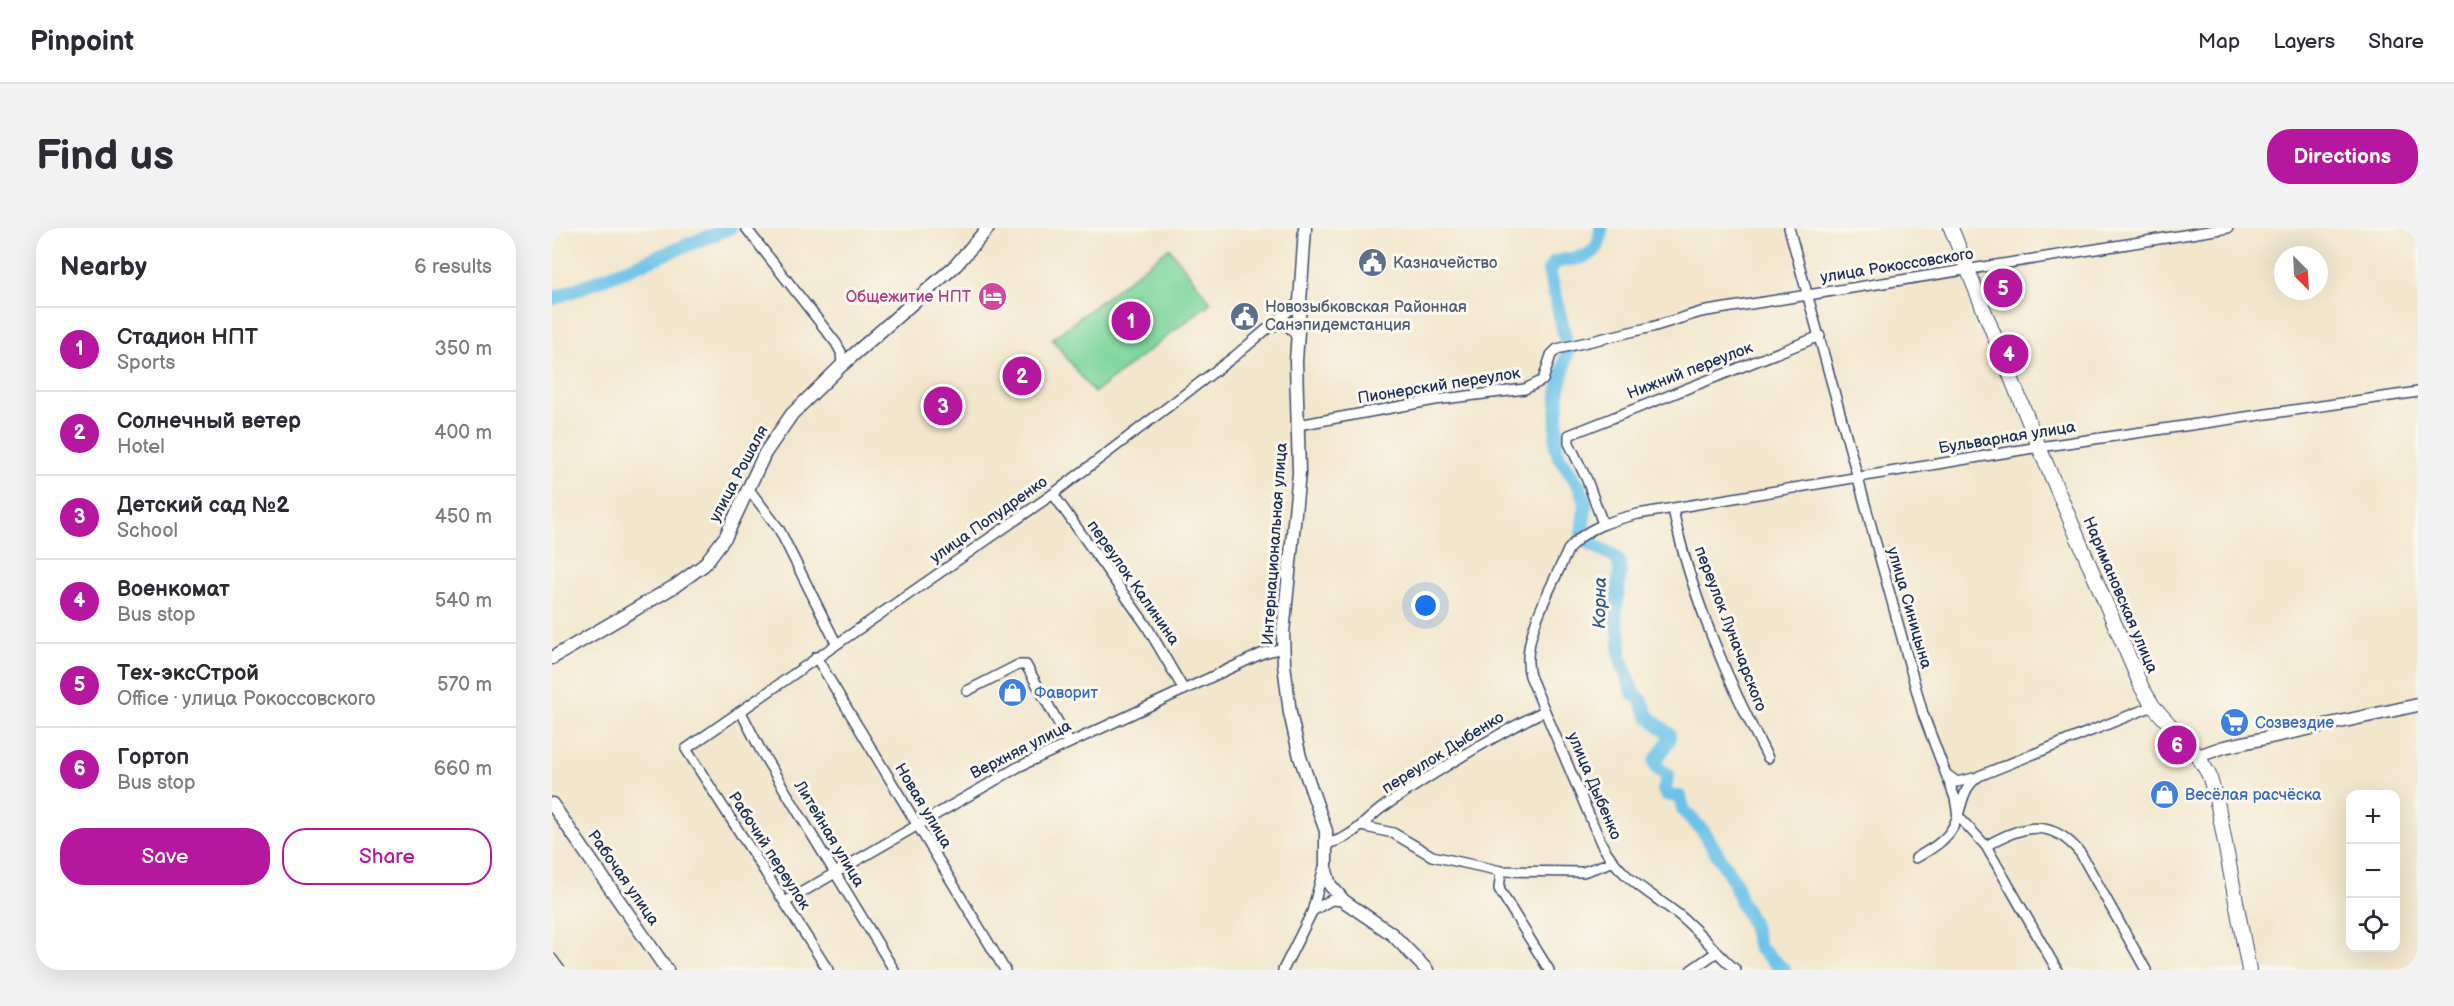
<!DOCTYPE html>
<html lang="en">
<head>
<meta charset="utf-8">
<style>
	:root { --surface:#fff; --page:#f2f2f3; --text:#2b2b33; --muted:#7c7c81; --line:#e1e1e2; --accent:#b5179e }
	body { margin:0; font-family:"Balsamiq Sans",sans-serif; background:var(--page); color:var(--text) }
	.controls { position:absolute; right:18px; bottom:18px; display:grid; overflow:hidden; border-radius:12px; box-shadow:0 6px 24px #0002 }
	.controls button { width:54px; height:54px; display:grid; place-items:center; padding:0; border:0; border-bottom:2px solid var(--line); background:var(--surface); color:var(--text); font:30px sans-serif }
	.compass { position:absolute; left:1722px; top:18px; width:54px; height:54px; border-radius:50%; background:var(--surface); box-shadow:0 6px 24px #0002; rotate:156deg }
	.you { position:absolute; left:874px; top:378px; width:21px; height:21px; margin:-15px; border:4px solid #fff; border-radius:50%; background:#1a73e8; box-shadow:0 0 0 9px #1a73e833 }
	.badge { display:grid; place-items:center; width:39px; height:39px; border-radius:50%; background:var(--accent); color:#fff; font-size:20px; font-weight:700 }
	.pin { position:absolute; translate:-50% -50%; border:3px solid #fff; box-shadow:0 2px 6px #0006 }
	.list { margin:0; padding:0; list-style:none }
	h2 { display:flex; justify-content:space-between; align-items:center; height:78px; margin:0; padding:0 24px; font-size:26px }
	h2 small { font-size:20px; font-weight:400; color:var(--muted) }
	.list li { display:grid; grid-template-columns:39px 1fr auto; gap:18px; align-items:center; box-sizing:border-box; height:84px; padding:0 24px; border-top:2px solid var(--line) }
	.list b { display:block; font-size:22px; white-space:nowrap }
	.list p { margin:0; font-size:20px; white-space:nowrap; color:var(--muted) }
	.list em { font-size:20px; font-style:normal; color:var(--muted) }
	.actions { display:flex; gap:12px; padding:18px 24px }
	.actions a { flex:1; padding:14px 0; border:2px solid var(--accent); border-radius:24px; text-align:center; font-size:21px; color:var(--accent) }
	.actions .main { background:var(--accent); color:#fff }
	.icon { flex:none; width:33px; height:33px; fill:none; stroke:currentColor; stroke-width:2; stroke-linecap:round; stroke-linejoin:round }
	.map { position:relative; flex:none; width:1866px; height:742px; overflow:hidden; border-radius:24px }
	header { display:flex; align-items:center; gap:36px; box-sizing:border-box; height:84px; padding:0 30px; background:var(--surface); border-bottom:2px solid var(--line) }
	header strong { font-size:28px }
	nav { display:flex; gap:33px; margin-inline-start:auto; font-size:21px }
	.intro { display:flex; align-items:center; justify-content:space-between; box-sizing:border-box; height:144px; padding:0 36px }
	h1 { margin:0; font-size:42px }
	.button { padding:15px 27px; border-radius:24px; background:var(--accent); color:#fff; font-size:21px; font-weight:700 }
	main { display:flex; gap:36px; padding:0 36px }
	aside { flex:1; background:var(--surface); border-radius:24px; box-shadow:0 6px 24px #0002 }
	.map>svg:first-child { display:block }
</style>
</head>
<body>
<header>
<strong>Pinpoint</strong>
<nav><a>Map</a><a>Layers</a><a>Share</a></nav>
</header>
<div class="intro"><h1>Find us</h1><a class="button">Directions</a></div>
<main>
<aside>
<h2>Nearby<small>6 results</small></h2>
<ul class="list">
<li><span class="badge">1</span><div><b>Стадион НПТ</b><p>Sports</p></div><em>350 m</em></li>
<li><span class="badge">2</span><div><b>Солнечный ветер</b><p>Hotel</p></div><em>400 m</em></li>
<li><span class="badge">3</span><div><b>Детский сад №2</b><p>School</p></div><em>450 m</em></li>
<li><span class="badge">4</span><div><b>Военкомат</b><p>Bus stop</p></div><em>540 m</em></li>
<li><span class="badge">5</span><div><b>Тех-эксСтрой</b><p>Office · улица Рокоссовского</p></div><em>570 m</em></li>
<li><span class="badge">6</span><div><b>Гортоп</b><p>Bus stop</p></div><em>660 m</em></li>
</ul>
<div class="actions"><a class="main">Save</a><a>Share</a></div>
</aside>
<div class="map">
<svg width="1866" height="742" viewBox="0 0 1866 742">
	<rect width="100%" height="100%" fill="#fbf7ec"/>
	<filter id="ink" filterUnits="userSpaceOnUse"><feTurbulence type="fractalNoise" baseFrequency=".0167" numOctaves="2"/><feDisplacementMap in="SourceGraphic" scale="12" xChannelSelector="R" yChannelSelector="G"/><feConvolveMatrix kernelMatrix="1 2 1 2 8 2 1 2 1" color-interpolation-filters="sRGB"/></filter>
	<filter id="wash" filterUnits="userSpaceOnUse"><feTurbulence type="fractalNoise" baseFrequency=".008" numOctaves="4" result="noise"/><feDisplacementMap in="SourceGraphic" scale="24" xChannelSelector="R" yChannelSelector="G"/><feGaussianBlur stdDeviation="1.35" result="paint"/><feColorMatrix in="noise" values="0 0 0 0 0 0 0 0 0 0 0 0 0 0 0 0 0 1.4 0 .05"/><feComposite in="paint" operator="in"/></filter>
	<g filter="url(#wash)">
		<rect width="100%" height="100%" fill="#f2e6cc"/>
		<polygon fill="#7cd59a" stroke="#4c827c" stroke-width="1.5" points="617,20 659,74 542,165 500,111"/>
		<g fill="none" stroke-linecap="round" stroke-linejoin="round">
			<g stroke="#6bc2e8" stroke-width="14">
				<path d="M 1049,0 C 1048,34 1027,28 1003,34 L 997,43 L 1016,121 L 1006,166 L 1004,219 L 1007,229 L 1026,256 L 1034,273 L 1030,305 L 1038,315 L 1062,328 L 1067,334 L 1068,344 L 1063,389 L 1068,407 L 1068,429 L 1081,465 L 1089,472 L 1096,488 L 1117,506 L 1117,512 L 1103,534 L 1105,540 L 1116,547 L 1112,562 L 1114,566 L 1128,569 L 1132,583 L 1151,603 L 1182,653 L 1189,674 L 1200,694 L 1207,720 L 1232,742"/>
				<polyline points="0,71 178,0"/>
			</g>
		</g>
	</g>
	<g filter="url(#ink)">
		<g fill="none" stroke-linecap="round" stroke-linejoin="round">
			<defs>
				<g id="street">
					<polyline points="194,0 284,115 289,124 290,137"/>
					<polyline points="1237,0 1371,486 1403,570 1406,588 1434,618 1505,742"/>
					<path d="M 722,98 C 734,94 741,100 745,111"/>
					<polyline points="746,197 883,172 973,161 991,152 999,127 1005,121 1100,99 1149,84 1676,0"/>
					<polyline points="196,260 227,301 284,415"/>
					<polyline points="501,266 594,397 632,462"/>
					<path d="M 1121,281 C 1137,363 1177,456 1216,530"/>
					<polyline points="1051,296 1035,252 1017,215 1017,207 1268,108"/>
					<polyline points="264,429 453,742"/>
					<polyline points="415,463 466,437 474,437 517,514"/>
					<polyline points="189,484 209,523 342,742"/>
					<polyline points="1394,546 1405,554 1422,550"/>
					<polyline points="809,598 841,605 880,628 949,643 1031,644 1060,634"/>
					<path d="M 775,615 C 799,612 812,593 831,579 C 883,544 937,510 992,483"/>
					<path d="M 1434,618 C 1470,597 1500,589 1529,626 L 1594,742"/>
					<path d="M 1364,630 C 1377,622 1393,614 1401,599 C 1411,581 1408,561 1427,548 L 1601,478"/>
					<polyline points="949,643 947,661 997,742"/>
					<polyline points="233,674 466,539 711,425 731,420"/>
					<polyline points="762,682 779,672 792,673"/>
					<polyline points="0,731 8,742"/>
					<polyline points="276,742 134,521 501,266 683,128 747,74"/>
					<polyline points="731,742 760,684 772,639"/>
					<polyline points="1139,742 1165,724"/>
					<path d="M 1184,742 C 1164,725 1147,703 1127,687 C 1096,663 1069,651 1049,615 L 978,448 C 967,412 1002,355 1016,322 C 1032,300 1061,292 1086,286 L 1487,219 L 1866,164"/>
				</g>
				<g id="secondary">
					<polyline points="753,0 744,133 747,245 731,405 732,436 738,485 748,529 774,603 774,643 778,657 792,673 840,706 875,742"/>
					<polyline points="0,430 123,358 152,337 174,308 213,225 240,186 290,137 404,37 436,0"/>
					<polyline points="1646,528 1672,519 1866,477"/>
					<polyline points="0,576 115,742"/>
				</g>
				<polyline id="primary" points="1399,0 1487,219 1590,460 1601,478 1646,528 1657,547 1666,578 1697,742"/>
			</defs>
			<use href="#street" stroke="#3b4a6e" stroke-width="12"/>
			<use href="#secondary" stroke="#3b4a6e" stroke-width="15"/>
			<use href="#primary" stroke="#3b4a6e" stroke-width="16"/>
			<use href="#street" stroke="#fff" stroke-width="9"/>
			<use href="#secondary" stroke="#fff" stroke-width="12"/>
			<use href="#primary" stroke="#fff" stroke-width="14"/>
		</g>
	</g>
	<defs>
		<symbol id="civic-disc" viewBox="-11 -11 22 22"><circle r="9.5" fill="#5c6f8a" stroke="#fbf7ec"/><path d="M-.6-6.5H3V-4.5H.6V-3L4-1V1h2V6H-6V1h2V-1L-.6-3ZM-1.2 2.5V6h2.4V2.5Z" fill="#fff"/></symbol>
		<symbol id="hotel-disc" viewBox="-11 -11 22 22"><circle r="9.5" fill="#d1479c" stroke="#fbf7ec"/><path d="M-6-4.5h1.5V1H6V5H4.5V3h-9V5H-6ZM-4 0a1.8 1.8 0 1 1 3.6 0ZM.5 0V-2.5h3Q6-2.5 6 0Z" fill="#fff"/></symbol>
		<symbol id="shop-disc" viewBox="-11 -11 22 22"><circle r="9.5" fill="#3f7fe0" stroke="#fbf7ec"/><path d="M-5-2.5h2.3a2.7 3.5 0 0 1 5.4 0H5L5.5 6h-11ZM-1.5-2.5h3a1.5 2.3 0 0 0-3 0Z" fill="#fff"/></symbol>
		<symbol id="supermarket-disc" viewBox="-11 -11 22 22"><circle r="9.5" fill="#3f7fe0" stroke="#fbf7ec"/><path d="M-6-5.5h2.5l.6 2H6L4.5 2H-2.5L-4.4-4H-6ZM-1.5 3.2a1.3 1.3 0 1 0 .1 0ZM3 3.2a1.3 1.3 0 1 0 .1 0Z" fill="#fff"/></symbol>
	</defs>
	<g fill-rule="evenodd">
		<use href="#civic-disc" x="804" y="18" width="33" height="33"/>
		<use href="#hotel-disc" x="424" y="52" width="33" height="33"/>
		<use href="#civic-disc" x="676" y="72" width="33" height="33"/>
		<use href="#shop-disc" x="444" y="448" width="33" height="33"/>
		<use href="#supermarket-disc" x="1666" y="478" width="33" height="33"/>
		<use href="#shop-disc" x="1596" y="550" width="33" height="33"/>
	</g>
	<g text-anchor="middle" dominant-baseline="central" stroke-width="6" stroke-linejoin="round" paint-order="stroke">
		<g font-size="16" fill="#4e5e75" stroke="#fbf7ec" text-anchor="start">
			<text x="841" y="35">Казначейство</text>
			<text x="713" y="79">Новозыбковская Районная<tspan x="713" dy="18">Санэпидемстанция</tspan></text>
		</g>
		<g font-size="16" fill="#1b2f5e" stroke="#fbf7ec">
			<text transform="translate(1345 38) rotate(-9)">улица Рокоссовского</text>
			<text transform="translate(1138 143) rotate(-21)">Нижний переулок</text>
			<text transform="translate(887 158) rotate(-9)">Пионерский переулок</text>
			<text transform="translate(1455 210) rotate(-9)">Бульварная улица</text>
			<text transform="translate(187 246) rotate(-62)">улица Рошаля</text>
			<text transform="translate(437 292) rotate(-35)">улица Попудренко</text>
			<text transform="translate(723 316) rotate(-86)">Интернациональная улица</text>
			<text transform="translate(581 355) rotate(55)">переулок Калинина</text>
			<text transform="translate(1568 367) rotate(67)">Наримановская улица</text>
			<text transform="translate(1357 380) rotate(74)">улица Синицына</text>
			<text transform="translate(1178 401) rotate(69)">переулок Луначарского</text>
			<text transform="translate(469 522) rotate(-27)">Верхняя улица</text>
			<text transform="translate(891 525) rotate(-32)">переулок Дыбенко</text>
			<text transform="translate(1042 558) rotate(67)">улица Дыбенко</text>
			<text transform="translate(371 578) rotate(59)">Новая улица</text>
			<text transform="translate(277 606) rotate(59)">Литейная улица</text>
			<text transform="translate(217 623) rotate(57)">Рабочий переулок</text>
			<text transform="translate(71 650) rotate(55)">Рабочая улица</text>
		</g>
		<g font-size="16" fill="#b23c85" stroke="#fbf7ec" text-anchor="end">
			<text x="419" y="69">Общежитие НПТ</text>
		</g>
		<g font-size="16" fill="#366cbe" stroke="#fbf7ec" text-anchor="start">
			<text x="482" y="465">Фаворит</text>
			<text x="1703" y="495">Созвездие</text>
			<text x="1633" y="567">Весёлая расчёска</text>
		</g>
		<g font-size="18" font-style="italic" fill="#335b87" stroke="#fbf7ec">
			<text transform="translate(1048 375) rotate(-89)">Корна</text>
		</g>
	</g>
</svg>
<div class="controls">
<button>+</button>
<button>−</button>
<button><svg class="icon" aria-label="locate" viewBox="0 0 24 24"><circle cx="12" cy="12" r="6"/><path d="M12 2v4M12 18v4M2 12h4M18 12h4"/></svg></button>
</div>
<svg class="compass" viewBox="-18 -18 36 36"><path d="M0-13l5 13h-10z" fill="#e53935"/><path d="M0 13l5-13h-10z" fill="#7c7c81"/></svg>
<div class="you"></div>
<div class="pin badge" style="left:579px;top:93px">1</div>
<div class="pin badge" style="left:470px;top:148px">2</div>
<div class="pin badge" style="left:391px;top:178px">3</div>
<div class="pin badge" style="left:1457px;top:126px">4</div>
<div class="pin badge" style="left:1451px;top:60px">5</div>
<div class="pin badge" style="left:1625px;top:517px">6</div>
</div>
</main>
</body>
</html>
